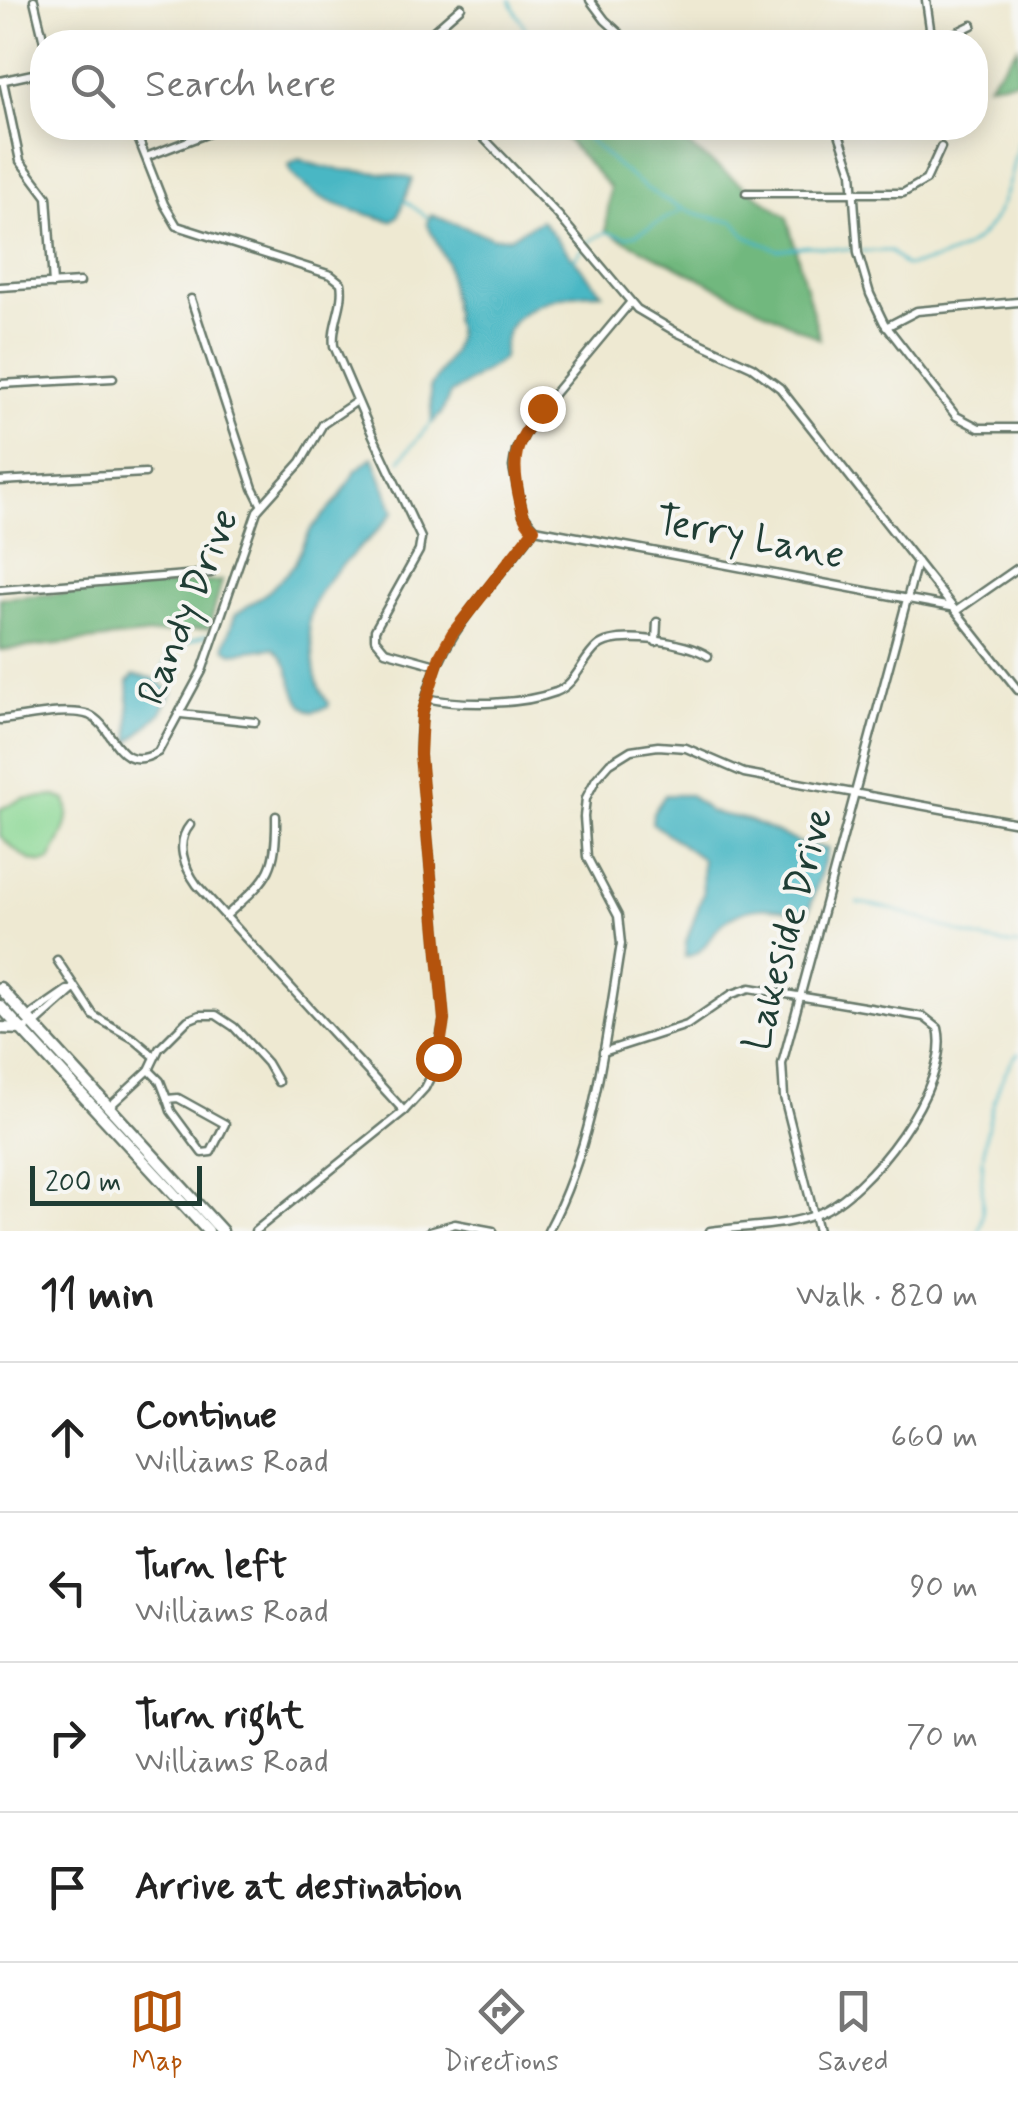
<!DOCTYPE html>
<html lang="en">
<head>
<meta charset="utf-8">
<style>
	:root { --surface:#fff; --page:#f2f2f2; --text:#222; --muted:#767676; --line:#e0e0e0; --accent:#b45309 }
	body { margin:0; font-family:Mynerve,sans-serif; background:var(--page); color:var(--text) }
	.scale { position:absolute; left:30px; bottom:25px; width:172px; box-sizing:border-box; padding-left:10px; border:5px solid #1f3d34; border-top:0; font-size:28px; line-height:35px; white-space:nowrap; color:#1f3d34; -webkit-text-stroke:8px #f6f6f2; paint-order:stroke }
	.stop { position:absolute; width:30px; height:30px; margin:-22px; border:8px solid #b45309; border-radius:50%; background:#fff }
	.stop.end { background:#b45309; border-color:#fff; box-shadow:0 2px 10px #0008 }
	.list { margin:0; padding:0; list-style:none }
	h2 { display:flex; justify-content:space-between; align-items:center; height:130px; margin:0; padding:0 40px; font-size:42px }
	h2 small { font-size:32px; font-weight:400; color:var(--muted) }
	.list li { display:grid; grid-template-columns:65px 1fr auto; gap:30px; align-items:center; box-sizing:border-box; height:150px; padding:0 40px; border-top:2px solid var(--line) }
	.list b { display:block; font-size:38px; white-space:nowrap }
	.list p { margin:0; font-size:32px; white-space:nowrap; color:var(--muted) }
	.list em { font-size:32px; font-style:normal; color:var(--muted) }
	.icon { flex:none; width:55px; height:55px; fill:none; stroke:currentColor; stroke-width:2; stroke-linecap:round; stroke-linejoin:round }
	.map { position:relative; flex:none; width:1018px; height:1231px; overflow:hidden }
	.search { position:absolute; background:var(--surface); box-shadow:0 5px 25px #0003; left:30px; right:30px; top:30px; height:110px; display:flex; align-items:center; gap:25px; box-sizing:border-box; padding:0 35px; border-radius:40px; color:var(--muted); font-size:38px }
	.sheet { height:730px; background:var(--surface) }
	nav { display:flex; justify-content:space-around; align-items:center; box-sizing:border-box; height:140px; border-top:2px solid var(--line); background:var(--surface); font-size:28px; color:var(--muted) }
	nav a { display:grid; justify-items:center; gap:5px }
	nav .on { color:var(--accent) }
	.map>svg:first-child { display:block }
</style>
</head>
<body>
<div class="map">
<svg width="1018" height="1231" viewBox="0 0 1018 1231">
	<rect width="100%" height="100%" fill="#f6f6f2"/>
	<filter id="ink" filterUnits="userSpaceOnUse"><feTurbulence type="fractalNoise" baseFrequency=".01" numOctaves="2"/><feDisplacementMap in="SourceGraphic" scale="20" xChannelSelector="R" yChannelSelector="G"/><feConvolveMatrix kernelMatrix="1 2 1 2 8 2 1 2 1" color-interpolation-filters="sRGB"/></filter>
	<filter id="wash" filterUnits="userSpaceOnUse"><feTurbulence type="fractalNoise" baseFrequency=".0048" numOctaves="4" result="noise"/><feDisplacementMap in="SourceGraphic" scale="40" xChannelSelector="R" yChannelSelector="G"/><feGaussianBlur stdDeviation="2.25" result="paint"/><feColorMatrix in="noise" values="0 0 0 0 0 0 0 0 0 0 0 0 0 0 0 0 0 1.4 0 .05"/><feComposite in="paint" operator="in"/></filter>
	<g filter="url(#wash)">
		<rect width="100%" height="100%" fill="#eee9d2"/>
		<path fill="#8cd895" stroke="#568a64" stroke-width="2.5" d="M 56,796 L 66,800 C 74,821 59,842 50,861 C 30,868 14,848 0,836 L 0,809 L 22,799 Z"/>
		<g fill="#71b87e" stroke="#487a59" stroke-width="2.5">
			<polygon points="1018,47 1018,80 988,84"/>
			<polygon points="556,128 664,128 787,217 820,339 606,231 610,188"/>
			<polygon points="222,581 209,628 0,650 0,598"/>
		</g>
		<g fill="#49b7c4" stroke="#347a7c" stroke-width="2.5">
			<path d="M 299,159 C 336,176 374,167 412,179 L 398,216 L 391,221 C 354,210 315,204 290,171 L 289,165 Z"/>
			<path d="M 431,215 L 494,238 L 510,237 L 541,220 L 602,293 C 572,293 516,301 506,337 C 503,345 505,352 502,360 L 450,394 L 441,414 L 432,423 L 430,388 L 453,351 L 457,334 L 447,263 L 427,223 Z"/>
			<path d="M 373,457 L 394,511 C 370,547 315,575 309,621 C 308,632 312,642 313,652 C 314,673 316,687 329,703 L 328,707 L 313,712 C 287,701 297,665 273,648 L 232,653 L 225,648 L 225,644 L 235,615 L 269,591 L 294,565 L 311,529 L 339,498 L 356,470 Z"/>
			<polygon points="134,675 152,678 172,692 161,713 130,742 128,681"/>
			<path d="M 665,795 L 690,795 L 710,812 L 748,820 L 800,843 L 828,849 L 808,914 C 773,906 740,900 714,933 C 704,946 701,954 685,957 L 686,942 L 703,894 L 702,859 L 652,823 L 653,813 Z"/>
		</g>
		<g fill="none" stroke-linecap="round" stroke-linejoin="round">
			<g stroke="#49b7c4" stroke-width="2.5">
				<path d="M 510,0 C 516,16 527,27 532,42"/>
				<path d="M 577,128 C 622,172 668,216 734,221 L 747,237 L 778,250 L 808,246 L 853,250"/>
				<polyline points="405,201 427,217"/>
				<path d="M 862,251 L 890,251 L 905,266 C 989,254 1003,219 1018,142"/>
				<polyline points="573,260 590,241 606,232 626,237 635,235 682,210"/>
				<polyline points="400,460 433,420"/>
				<path d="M 158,681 C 168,651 177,645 207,635"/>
				<path d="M 857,903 C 913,908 962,942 1018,945"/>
				<path d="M 979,1231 C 986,1211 981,1196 982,1175 C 983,1139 994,1080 1018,1053"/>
			</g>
		</g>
	</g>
	<g filter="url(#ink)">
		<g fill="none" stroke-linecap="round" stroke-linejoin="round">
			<defs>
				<g id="street">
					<polyline points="34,0 44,42"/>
					<polyline points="590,0 605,20 629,42"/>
					<polyline points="926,0 932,42"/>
					<polyline points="421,42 461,7"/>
					<polyline points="937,42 972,25"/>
					<polyline points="0,81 42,72"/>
					<polyline points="3,81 20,161 47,197 53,284"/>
					<path d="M 134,128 L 164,204 L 177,226 L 331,275 L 341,283 C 345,305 331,324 334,346 L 368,425 L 421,538 L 419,551 L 375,630 L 375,639 L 385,651 L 436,665"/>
					<polyline points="474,128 558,215 637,309 676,332 752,367 780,388 1018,690"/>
					<polyline points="837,128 852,172 858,253 870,294 884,323 956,416 979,428 1018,428"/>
					<polyline points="146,157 222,128"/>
					<polyline points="746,193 903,193 926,180 941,147"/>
					<polyline points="0,287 80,282"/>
					<polyline points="191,299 253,488 261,504"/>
					<polyline points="886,327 917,311 1018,302"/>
					<polyline points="0,384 113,378"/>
					<polyline points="0,481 145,473"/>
					<polyline points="535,529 951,607"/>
					<polyline points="535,529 523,514 513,467 516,450 534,418 630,303"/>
					<polyline points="0,590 211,573"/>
					<polyline points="956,611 1018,568"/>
					<polyline points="656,642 657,622"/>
					<path d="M 426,698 C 462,706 521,705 556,692 C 576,684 582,660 597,647 C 616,630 688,642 708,656"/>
					<polyline points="181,714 255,722"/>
					<path d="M 0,720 C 23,718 68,707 89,715 C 115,726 117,776 158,752 L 202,671 L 257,511 L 301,462 L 323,424 L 357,401"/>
					<path d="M 190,825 C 175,843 184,867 197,885 L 404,1111"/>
					<path d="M 226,916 C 267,878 277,875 276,816"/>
					<polyline points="57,960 94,1016 134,1039 154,1056"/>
					<polyline points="28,1017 67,990 72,990"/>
					<polyline points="22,1029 37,1022 73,990"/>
					<path d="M 603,1052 L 687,1025 L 732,994 L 750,988 L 924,1017 L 938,1028 C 952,1085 868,1194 817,1214 C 785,1227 743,1226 710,1231"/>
					<polyline points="149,1070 160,1081 167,1099"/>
					<polygon points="178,1098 225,1124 211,1152 202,1153 171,1111 167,1099"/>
					<polyline points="108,1108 149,1070 159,1049 188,1020 200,1015 216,1015 234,1027 267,1063 278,1082"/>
					<path d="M 255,1231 L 404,1111 L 425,1088 L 434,1070 L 444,1020 L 420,755 C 417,654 479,604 535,529"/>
					<polyline points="430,1231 455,1224 493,1231"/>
					<path d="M 548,1231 C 595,1143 605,1042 621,944 L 618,916 L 587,857 L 584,817 L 586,798 L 596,779 L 610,763 L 631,750 L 658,746 L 686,748 L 744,773 L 1018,823"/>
					<polyline points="818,1231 784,1097 782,1064 917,562"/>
				</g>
				<polyline id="secondary" points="0,1028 22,1029"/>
				<g id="primary">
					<polyline points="0,988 222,1231"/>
					<polyline points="0,1006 208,1231"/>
				</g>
			</defs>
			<use href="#street" stroke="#67796b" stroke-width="11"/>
			<use href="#secondary" stroke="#67796b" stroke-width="15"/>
			<use href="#primary" stroke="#67796b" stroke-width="15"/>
			<use href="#street" stroke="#fff" stroke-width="6"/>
			<use href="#secondary" stroke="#fff" stroke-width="10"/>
			<use href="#primary" stroke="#fff" stroke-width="10"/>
		</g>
	</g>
	<g fill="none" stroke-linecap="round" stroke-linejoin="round" filter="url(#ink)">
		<path stroke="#b45309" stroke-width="12" d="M 438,1058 L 444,1020 L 420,755 L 422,714 L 440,656 L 452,634 L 534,529 C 524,521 523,513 520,501 C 510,456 515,444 542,408"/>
	</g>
	<g text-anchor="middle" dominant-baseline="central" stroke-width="8" stroke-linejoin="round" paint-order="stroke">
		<g font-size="40" fill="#1f3d34" stroke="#f6f6f2">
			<text transform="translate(750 539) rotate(11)">Terry Lane</text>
			<text transform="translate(189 607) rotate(-68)">Randy Drive</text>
			<text transform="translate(789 929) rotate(-75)">Lakeside Drive</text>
		</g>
	</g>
</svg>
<div class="scale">200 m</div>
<div class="stop" style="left:438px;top:1058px"></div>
<div class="stop end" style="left:542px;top:408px"></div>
<div class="search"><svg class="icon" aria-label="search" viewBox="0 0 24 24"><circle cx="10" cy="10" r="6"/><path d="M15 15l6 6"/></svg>Search here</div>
</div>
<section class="sheet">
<h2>11 min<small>Walk · 820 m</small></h2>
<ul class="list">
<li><svg class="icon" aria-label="ahead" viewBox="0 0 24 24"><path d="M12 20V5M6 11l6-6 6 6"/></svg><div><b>Continue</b><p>Williams Road</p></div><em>660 m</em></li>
<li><svg class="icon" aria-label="left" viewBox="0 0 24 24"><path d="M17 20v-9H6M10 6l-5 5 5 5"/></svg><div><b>Turn left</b><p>Williams Road</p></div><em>90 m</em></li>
<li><svg class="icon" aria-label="right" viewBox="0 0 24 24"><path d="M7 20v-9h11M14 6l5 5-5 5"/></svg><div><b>Turn right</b><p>Williams Road</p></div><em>70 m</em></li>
<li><svg class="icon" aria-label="arrive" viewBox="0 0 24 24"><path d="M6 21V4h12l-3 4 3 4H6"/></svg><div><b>Arrive at destination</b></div></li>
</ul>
</section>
<nav>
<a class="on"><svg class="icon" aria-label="map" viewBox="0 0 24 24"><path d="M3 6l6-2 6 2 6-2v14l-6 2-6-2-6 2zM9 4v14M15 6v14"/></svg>Map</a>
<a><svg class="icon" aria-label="directions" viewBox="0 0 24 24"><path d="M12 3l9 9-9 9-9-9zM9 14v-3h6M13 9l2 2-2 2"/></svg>Directions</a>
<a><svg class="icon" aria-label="saved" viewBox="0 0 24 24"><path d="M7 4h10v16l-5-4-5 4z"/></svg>Saved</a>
</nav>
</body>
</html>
